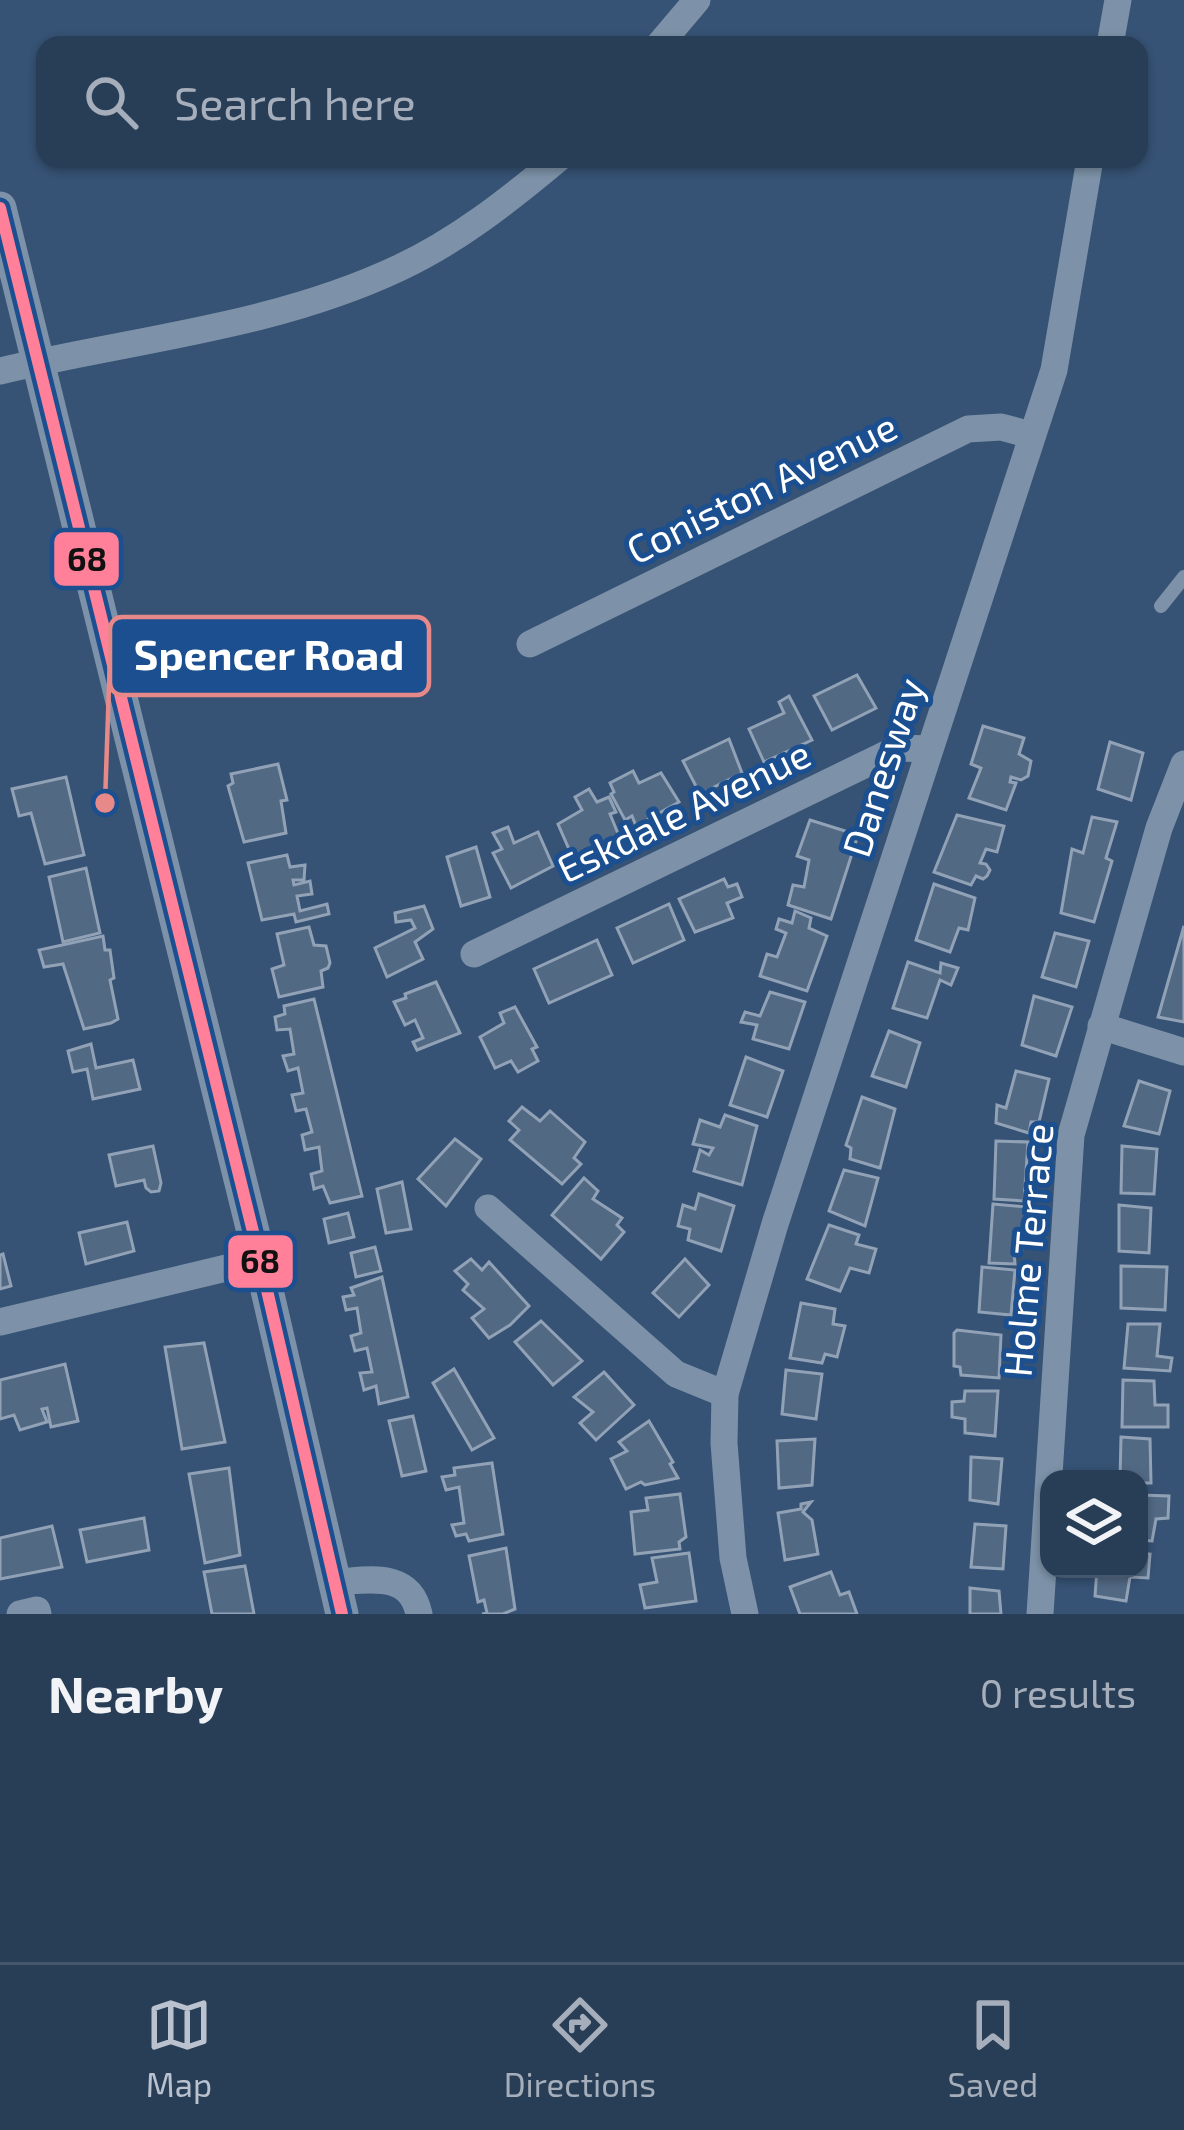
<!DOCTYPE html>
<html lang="en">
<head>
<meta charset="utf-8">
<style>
	:root { --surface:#283e57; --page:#30455d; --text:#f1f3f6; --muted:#a5aeba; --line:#44576d; --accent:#b9c2ce }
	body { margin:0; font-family:"Exo 2",sans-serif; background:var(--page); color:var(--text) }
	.controls { position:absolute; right:36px; bottom:36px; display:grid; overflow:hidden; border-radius:24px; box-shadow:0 3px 9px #0004 }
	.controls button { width:108px; height:108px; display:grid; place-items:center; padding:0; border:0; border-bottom:3px solid var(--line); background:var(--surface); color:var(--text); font:60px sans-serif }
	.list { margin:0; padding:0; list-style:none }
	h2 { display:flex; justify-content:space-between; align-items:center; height:156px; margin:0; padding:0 48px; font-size:51px }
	h2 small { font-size:39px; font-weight:400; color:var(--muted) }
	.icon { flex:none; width:66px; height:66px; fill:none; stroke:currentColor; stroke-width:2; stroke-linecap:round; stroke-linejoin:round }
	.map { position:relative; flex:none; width:1184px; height:1614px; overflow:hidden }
	.search { position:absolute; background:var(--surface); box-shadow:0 3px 9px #0004; left:36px; right:36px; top:36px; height:132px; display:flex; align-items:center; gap:30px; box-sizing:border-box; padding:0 42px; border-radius:24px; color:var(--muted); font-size:45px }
	.sheet { height:348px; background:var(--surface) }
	nav { display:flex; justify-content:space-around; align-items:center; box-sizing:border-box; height:168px; border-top:3px solid var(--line); background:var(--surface); font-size:33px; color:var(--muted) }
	nav a { display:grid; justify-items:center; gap:6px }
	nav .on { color:var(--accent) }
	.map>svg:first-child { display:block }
</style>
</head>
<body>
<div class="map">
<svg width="1184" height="1614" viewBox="0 0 1184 1614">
	<rect width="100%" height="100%" fill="#365274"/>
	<g fill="#526984" stroke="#92a2b6" stroke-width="3">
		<polygon points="857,675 876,708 832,730 814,696"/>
		<polygon points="789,696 812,740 764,762 749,729 784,713 779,702"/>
		<polygon points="983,726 1024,738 1019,754 1031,761 1028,776 1021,780 1011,777 1010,782 1016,783 1006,810 969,798 981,768 971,764"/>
		<polygon points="729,739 742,773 700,794 683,761"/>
		<polygon points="1110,742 1143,753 1131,800 1098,789"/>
		<polygon points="278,764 287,800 281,801 286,833 244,842 228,786 233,783 231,774"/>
		<polygon points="633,771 639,783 661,773 679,802 636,826 632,816 625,820 611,794 614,792 610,783"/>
		<polygon points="66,777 84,855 45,864 31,813 19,816 12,789"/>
		<polygon points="589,789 597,802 609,797 616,812 610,814 619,836 572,856 558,824 582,810 575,797"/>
		<polygon points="957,815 1004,826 997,852 986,849 980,863 986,864 990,870 987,876 983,879 976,876 971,885 934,872"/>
		<polygon points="1092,817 1117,822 1106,858 1112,861 1094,922 1061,913 1072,849 1083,853"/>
		<polygon points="810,820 858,835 831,919 788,905 793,885 804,887 809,860 797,856"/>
		<polygon points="508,827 514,843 538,832 553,866 511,888 493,853 502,849 493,833"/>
		<polygon points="476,847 490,897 461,906 447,857"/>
		<polygon points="287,855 290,867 305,865 304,880 293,880 294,885 310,881 312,894 297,896 300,911 327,904 329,914 296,922 294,914 262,920 248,863"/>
		<polygon points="86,868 100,933 63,942 49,877"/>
		<polygon points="724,879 728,887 737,884 742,897 727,903 733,918 695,932 679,899"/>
		<polygon points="934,884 975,898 968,930 959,928 950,952 916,940"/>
		<polygon points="669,904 684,940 633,963 617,928"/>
		<polygon points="424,906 433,929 415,942 423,959 387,977 375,948 415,928 411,920 396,922 395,913"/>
		<polygon points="795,911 811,918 809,928 827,936 807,991 760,976 767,954 777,957 786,933 776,929 779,919 792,923"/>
		<polygon points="1184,926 1184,1022 1158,1017"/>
		<polygon points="309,927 314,945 326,946 330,963 328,968 321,971 323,987 279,997 272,969 284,965 277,934"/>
		<polygon points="1055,933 1089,941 1076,987 1042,977"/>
		<polygon points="103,936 105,950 110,950 114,978 110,980 118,1019 111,1023 84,1029 63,964 44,967 39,950"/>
		<polygon points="597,940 612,975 549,1003 534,969"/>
		<polygon points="908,962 940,973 941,963 958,968 951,985 940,980 927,1018 893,1008"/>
		<polygon points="436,982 460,1033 417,1050 413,1042 423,1038 415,1020 405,1025 394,1002 406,998 405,994"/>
		<polygon points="770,992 805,1002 789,1049 753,1039 757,1025 741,1022 745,1012 760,1016"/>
		<polygon points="1034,996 1072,1007 1056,1056 1022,1045"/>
		<polygon points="314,999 362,1196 330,1203 323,1186 314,1189 311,1174 322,1171 319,1147 305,1150 302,1135 312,1132 306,1109 296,1111 292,1095 303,1093 298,1068 288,1071 283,1056 294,1054 290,1029 277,1030 275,1017 285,1014 284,1006"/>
		<polygon points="515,1007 537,1047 532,1049 538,1061 518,1072 511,1061 495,1068 480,1037 504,1023 500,1013"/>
		<polygon points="889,1031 920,1043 906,1087 872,1076"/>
		<polygon points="91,1044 96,1068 133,1060 140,1089 93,1099 87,1069 73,1072 68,1051"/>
		<polygon points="746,1057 783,1071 767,1117 730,1105"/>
		<polygon points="1016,1071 1049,1079 1039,1122 1031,1122 1029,1133 996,1123 997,1105 1006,1108"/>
		<polygon points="1139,1081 1170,1091 1159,1134 1124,1126"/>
		<polygon points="862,1097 895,1109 880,1168 850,1159 851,1148 846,1145"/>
		<polygon points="522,1107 540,1121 550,1111 585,1142 574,1158 581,1164 562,1184 510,1140 519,1130 509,1121"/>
		<polygon points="725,1115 757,1126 742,1185 694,1171 700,1150 709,1155 713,1148 693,1144 700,1120 720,1127"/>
		<polygon points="455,1139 481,1159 446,1206 418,1179"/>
		<polygon points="996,1141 1028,1142 1024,1201 994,1199"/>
		<polygon points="153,1146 161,1183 159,1191 151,1192 146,1188 144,1180 116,1186 109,1155"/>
		<polygon points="1122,1146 1157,1149 1154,1194 1121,1193"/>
		<polygon points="844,1170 878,1178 865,1226 829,1211"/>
		<polygon points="584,1178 598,1191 593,1199 622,1218 617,1225 624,1232 601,1259 552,1215"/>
		<polygon points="402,1182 411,1229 386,1233 377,1189"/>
		<polygon points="699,1194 734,1206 721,1251 688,1240 690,1229 678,1226 683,1205 695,1209"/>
		<polygon points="993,1204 1026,1207 1022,1250 1014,1251 1015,1264 989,1263"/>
		<polygon points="1119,1205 1151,1208 1149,1253 1119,1251"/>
		<polygon points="348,1213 354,1237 329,1243 324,1219"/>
		<polygon points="127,1222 134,1251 86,1264 79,1233"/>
		<polygon points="829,1225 859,1235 856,1244 876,1249 869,1273 850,1268 840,1291 807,1279"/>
		<polygon points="375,1247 381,1271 356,1277 351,1253"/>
		<polygon points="3,1254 11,1286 0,1289 0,1255"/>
		<polygon points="471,1259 482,1270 489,1262 529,1306 510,1325 489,1338 472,1318 484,1309 463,1290 468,1284 455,1271"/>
		<polygon points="685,1259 709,1285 679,1317 653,1293"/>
		<polygon points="1121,1266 1167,1267 1165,1310 1121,1308"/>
		<polygon points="982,1267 1015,1270 1011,1315 979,1312"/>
		<polygon points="382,1277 408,1397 379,1404 376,1386 364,1390 360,1373 372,1372 367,1348 355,1351 351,1336 361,1333 357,1308 346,1310 343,1297 354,1295 351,1288"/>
		<polygon points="801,1303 835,1309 833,1324 845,1326 837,1357 825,1354 822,1363 790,1358"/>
		<polygon points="541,1321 582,1361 553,1385 515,1342"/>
		<polygon points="1128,1324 1160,1324 1157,1356 1172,1358 1170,1371 1124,1368"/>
		<polygon points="957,1330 1001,1335 999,1378 961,1375 960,1367 954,1366 954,1333"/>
		<polygon points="204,1343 225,1442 182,1449 165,1347"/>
		<polygon points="65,1364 78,1421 51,1427 47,1408 42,1409 47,1422 20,1430 14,1415 0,1419 0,1380"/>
		<polygon points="454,1369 494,1438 472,1450 433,1383"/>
		<polygon points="786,1370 822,1374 816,1419 782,1414"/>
		<polygon points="604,1372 634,1405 596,1440 580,1423 593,1412 574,1397"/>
		<polygon points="1123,1380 1154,1381 1155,1405 1168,1405 1168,1427 1122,1427"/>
		<polygon points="965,1391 998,1391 995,1436 965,1433 965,1419 952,1417 952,1402 964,1401"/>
		<polygon points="413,1416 426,1471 402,1476 389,1421"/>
		<polygon points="649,1421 673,1462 670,1464 678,1478 645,1485 641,1482 626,1489 611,1459 627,1451 619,1442"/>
		<polygon points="1121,1437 1150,1439 1151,1483 1139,1483 1139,1479 1120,1479"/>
		<polygon points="815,1439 812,1485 779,1488 777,1441"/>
		<polygon points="971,1457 1002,1459 998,1504 970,1500"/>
		<polygon points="492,1463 503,1534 469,1541 466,1534 456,1536 452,1525 464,1523 459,1487 446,1490 442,1477 455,1475 454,1468"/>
		<polygon points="229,1468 240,1555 205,1563 189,1474"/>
		<polygon points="680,1494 686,1537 679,1542 680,1549 635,1554 631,1512 648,1510 646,1498"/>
		<polygon points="1139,1495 1169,1496 1168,1518 1156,1519 1152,1541 1139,1540"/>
		<polygon points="811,1502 803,1512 812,1520 818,1554 785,1560 778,1513 801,1509 801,1504"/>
		<polygon points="144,1518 149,1550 87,1562 80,1530"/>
		<polygon points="975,1524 1006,1526 1003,1569 971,1567"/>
		<polygon points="52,1526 62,1567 0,1579 0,1538"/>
		<polygon points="506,1548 515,1609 503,1614 482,1614 487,1613 484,1600 478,1602 469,1556"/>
		<polygon points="689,1553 696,1601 645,1608 640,1585 657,1582 652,1558"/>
		<polygon points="1139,1553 1150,1554 1148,1578 1130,1577 1126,1601 1095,1596 1097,1569 1139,1569"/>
		<polygon points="245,1566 254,1614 212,1614 204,1572"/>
		<polygon points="831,1572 840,1595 849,1592 857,1614 800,1614 790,1587"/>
		<polygon points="970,1588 999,1591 1001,1614 970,1614"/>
	</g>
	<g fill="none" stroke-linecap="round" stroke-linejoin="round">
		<polyline stroke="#7d92a8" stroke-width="14" points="1161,606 1184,577"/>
		<g stroke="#7d92a8" stroke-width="27">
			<polyline points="659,45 697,0"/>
			<polyline points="1110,45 1118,0"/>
			<path d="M 0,371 C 134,339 274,327 399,268 C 457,241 509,200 558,159"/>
			<polyline points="530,644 968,429 1001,427 1031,435"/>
			<polyline points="474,954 899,748 929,749"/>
			<polyline points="1101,1026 1184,1052"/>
			<polyline points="488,1208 676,1374 725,1394"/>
			<polyline points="0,1322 260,1260"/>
			<path d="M 337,1582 C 370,1580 410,1571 419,1614"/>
			<polyline points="20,1614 37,1610 38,1614"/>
			<polyline points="745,1614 733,1558 724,1443 725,1394 775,1224 1054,370 1090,159"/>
			<polyline points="1040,1614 1071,1135 1159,828 1184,764"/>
		</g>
		<polyline stroke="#7d92a8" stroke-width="33" points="0,208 260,1260 342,1614"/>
		<defs>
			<polyline id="bus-1" points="0,208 260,1260 342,1614"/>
		</defs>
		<use href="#bus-1" stroke="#1b4f8f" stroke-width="21"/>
		<use href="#bus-1" stroke="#ff8098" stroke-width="12"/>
	</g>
	<g text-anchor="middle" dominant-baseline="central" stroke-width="10" stroke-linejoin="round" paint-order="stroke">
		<g font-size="39" fill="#fff" stroke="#1b4f8f">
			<text transform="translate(761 487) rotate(-26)">Coniston Avenue</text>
			<text transform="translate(882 767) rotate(-72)">Danesway</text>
			<text transform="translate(683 810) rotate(-26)">Eskdale Avenue</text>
			<text transform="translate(1027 1250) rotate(-85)">Holme Terrace</text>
		</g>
	</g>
	<path fill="none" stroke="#e88989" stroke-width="4.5" d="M105 803L110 656"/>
	<circle fill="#e88989" stroke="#1b4f8f" stroke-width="4.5" cx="105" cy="803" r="12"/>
	<rect fill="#1b4f8f" stroke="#e88989" stroke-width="4.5" x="110" y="617" width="319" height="78" rx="12"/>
	<g font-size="42" text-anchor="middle" font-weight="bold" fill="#fff">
		<text x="269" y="670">Spencer Road</text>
	</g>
	<g stroke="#1b4f8f" stroke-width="4.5">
		<rect x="52" y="530" width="69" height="58" rx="12" fill="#ff8098"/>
		<rect x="226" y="1233" width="69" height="57" rx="12" fill="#ff8098"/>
	</g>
	<g font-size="33" text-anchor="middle" font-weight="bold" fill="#111">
		<text x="87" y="571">68</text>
		<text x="260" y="1273">68</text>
	</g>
</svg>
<div class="controls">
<button><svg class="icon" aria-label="layers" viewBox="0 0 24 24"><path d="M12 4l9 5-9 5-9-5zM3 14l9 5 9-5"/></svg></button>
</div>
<div class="search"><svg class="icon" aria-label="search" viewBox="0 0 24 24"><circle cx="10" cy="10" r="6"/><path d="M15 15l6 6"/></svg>Search here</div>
</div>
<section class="sheet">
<h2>Nearby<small>0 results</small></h2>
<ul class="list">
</ul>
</section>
<nav>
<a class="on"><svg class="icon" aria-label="map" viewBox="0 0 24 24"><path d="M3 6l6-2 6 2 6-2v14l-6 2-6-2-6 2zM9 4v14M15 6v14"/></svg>Map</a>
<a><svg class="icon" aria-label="directions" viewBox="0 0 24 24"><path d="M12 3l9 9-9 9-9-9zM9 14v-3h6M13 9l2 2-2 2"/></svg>Directions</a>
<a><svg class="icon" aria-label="saved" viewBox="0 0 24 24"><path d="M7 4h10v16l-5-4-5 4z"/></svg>Saved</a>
</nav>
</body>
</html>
